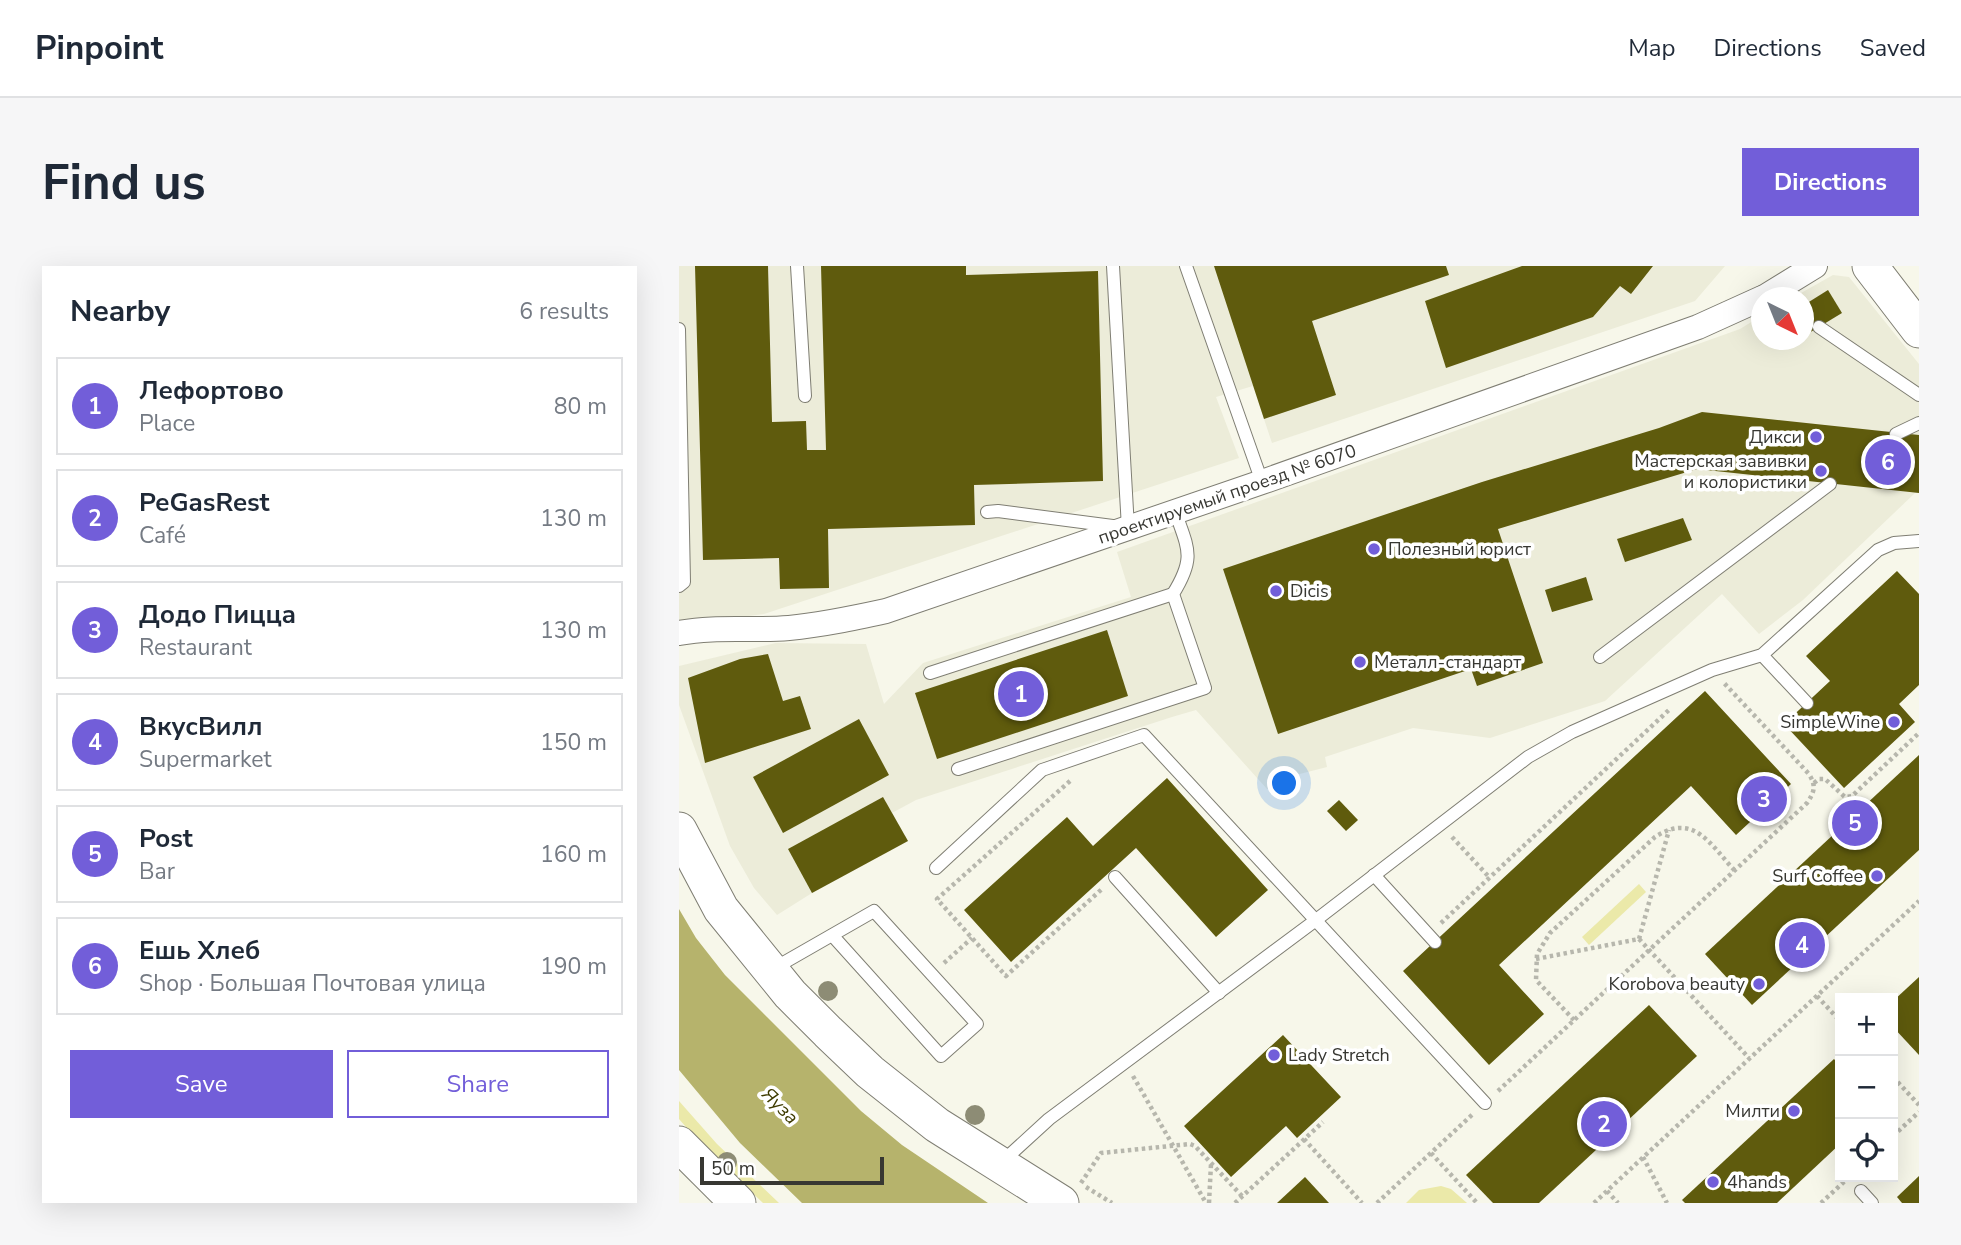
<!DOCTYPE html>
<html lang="en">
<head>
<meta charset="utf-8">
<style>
	:root { --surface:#fff; --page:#f6f6f7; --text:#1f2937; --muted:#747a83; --line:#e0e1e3; --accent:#725ed9 }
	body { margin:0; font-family:"Nunito Sans",sans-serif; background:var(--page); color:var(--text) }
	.controls { position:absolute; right:21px; bottom:21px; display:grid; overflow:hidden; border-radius:0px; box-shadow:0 7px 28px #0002 }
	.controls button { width:63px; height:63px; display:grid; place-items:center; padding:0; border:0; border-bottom:2px solid var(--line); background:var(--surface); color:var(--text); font:35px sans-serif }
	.compass { position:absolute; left:1072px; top:21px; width:63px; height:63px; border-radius:50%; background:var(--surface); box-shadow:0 7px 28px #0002; rotate:137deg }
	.scale { position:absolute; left:21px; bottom:18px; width:184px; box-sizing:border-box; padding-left:7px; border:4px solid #373732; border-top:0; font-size:19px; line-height:24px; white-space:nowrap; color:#373732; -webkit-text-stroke:5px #fff; paint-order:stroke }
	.you { position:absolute; left:606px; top:518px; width:24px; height:24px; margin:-18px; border:5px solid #fff; border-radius:50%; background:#1a73e8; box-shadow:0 0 0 10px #1a73e833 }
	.badge { display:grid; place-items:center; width:46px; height:46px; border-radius:50%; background:var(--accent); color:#fff; font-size:23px; font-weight:700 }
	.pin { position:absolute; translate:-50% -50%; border:4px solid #fff; box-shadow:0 2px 7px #0006 }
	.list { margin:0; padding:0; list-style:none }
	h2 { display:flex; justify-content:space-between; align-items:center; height:91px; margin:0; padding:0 28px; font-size:30px }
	h2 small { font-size:23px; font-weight:400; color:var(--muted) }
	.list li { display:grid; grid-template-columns:46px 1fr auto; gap:21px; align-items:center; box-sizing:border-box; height:98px; margin:0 14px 14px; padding:0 14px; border:2px solid var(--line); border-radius:0px }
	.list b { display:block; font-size:26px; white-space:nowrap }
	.list p { margin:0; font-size:23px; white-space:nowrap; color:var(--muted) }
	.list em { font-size:23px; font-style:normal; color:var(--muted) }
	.actions { display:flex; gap:14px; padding:21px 28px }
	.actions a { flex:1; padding:16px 0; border:2px solid var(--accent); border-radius:0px; text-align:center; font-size:24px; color:var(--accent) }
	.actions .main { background:var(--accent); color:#fff }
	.icon { flex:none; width:38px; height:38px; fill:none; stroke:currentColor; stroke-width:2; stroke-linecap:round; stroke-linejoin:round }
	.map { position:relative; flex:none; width:1240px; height:937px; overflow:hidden; border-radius:0px }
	header { display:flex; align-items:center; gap:42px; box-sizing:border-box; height:98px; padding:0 35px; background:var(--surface); border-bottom:2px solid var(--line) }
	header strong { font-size:33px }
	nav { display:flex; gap:38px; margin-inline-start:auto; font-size:24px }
	.intro { display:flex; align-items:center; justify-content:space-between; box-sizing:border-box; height:168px; padding:0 42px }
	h1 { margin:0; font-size:49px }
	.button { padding:18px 32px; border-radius:0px; background:var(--accent); color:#fff; font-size:24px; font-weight:700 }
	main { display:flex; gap:42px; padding:0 42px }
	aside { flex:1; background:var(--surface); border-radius:0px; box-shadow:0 7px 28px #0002 }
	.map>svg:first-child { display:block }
</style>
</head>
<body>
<header>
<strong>Pinpoint</strong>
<nav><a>Map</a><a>Directions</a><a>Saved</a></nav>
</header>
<div class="intro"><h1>Find us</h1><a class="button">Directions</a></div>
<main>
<aside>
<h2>Nearby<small>6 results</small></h2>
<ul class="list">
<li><span class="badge">1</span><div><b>Лефортово</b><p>Place</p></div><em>80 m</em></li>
<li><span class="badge">2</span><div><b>PeGasRest</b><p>Café</p></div><em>130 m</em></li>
<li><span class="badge">3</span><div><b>Додо Пицца</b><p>Restaurant</p></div><em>130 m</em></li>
<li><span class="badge">4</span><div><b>ВкусВилл</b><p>Supermarket</p></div><em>150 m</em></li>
<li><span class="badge">5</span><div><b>Post</b><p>Bar</p></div><em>160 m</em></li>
<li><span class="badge">6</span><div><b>Ешь Хлеб</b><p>Shop · Большая Почтовая улица</p></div><em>190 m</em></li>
</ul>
<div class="actions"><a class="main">Save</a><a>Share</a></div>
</aside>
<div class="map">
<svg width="1240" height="937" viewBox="0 0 1240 937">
	<rect width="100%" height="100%" fill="#f7f7ea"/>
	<g fill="#ececd9">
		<polygon points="0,0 1046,0 1016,35 593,177 574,120 537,131 560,192 85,348 0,359"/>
		<polygon points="1154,9 1170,11 1240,98 1240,227 1236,227 1124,334 1080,368 1043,328 926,435 811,472 734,462 646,491 648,501 613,510 615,516 588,523 517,444 493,451 237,534 213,547 229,575 133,627 98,649 75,622 51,580 0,439 0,400 97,377 187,378 205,438 244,397 452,331 438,286 1061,63 1082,50 1083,74 1125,74 1125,32 1115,31"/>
	</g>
	<g fill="#ebe9a9">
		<polygon points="960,618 967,626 910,679 903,671"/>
		<polygon points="0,835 38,878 100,937 84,937 20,876 0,853"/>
		<polygon points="762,920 772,923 788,937 727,937 740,924"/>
	</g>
	<polygon fill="#b6b36c" points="0,643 17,672 46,709 182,845 223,879 309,937 123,937 61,877 0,804"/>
	<g fill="#5f5b0d">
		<polygon points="16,0 89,0 93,156 127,155 128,184 147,184 142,0 287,0 287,9 419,5 424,215 295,219 296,259 149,263 150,322 101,323 100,292 24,294"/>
		<polygon points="535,0 767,0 770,9 633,55 657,129 585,153"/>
		<polygon points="843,0 974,0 952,28 941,20 914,51 767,102 746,35"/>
		<polygon points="1149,24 1163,47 1125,70 1125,39"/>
		<polygon points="1023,146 1240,169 1240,227 1018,203 819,263 864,397 798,420 792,403 599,468 544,303 803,216 980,162"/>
		<polygon points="1004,252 1013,274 946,296 938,273"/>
		<polygon points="1218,305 1240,328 1240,419 1220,438 1236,456 1165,522 1105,458 1151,415 1127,390"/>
		<polygon points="907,311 914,334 873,346 866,324"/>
		<polygon points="428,364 449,430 258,493 236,427"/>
		<polygon points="89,388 104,435 121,430 132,463 26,497 9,412 61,393"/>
		<polygon points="1026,425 1112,518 1057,569 1012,520 820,699 865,748 810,799 724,705"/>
		<polygon points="180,453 210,509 104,567 74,511"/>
		<polygon points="1240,489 1240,584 1073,739 1026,688"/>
		<polygon points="488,512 589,624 537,671 457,582 332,696 285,644 388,551 414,580"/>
		<polygon points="204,531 229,575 133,627 109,583"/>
		<polygon points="660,534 679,554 667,565 648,545"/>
		<polygon points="1240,711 1240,789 1214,761 1214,735"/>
		<polygon points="970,739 1018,790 860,937 814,937 787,909"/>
		<polygon points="604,769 662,831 618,872 607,860 552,911 505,860"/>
		<polygon points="1155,793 1161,800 1161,878 1098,937 1006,937 1003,934"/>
		<polygon points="1240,910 1240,937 1223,937 1218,931"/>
		<polygon points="626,911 650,937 598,937"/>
	</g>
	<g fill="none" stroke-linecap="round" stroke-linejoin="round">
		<defs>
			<g id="lane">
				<polyline points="118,0 126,130"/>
				<polyline points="507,0 583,216"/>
				<polyline points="1140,61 1240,129"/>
				<polyline points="0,63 5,316 0,320"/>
				<polyline points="1217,168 1240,157"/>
				<polyline points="308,246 319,245 449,262 434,0"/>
				<polyline points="1083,389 1128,437"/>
				<polyline points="921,391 1151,218"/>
				<polyline points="251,407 494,328"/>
				<path d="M 279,503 L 526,422 L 494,328 C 517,291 509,283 496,245"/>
				<polyline points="257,602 363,504 465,469 806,837"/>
				<polyline points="695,609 756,676"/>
				<polyline points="436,611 540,727"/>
				<polyline points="92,704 195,645 298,758 262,790 153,669"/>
				<polyline points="323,896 370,853 637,654 849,491 893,466 1033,404 1083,389 1199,284 1215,277 1240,275"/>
				<polyline points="1182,925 1193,937"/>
			</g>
			<g id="street">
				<polyline points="1084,32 1136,0"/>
				<path d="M 0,367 C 36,360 73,365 110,362 C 143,359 175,352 207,345 L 583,216 L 1019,61 L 1083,32"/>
			</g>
			<g id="secondary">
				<polyline points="1191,0 1240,64"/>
				<polyline points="0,564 42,643 111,728 149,766 191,806 258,859 382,937"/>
				<polyline points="0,878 59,937"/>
			</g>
		</defs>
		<use href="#lane" stroke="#7f7e73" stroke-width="14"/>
		<use href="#street" stroke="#7f7e73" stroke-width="26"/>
		<use href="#secondary" stroke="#7f7e73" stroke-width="37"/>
		<g stroke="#b7b7ad" stroke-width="4.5" stroke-dasharray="3.5 3.5" stroke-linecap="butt">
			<polyline points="391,515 258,633 327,710 423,623"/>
			<polyline points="1135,517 1140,513 1146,513 1166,531 1173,530 1240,467"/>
			<polyline points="773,571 810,611"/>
			<polyline points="762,657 991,443"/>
			<polyline points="960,673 1070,792"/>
			<polyline points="857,693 960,673 990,564"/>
			<polyline points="265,697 293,672"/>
			<polyline points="1138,730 1161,755"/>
			<path d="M 895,754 L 857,714 L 858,688 L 871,667 L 976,571 C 1015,546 1031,578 1056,605"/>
			<polyline points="454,810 527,937"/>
			<polyline points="1214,811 1240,839"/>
			<path d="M 819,825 L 1128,537 C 1136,525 1137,520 1130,508 L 1045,417"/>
			<polyline points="1214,870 1240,846"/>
			<polyline points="625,873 683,937"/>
			<polyline points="752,887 798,937"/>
			<polyline points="964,891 988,937"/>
			<polyline points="402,917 422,887 511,878 516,880 563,930"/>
			<polyline points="407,921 433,937"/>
			<polyline points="928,925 939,937"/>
			<polyline points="530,937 532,898"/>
			<polyline points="556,937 644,856"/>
			<polyline points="698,937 795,847"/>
			<polyline points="915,937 1240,635"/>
			<polyline points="1142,937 1167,914"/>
		</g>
		<use href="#lane" stroke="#fff" stroke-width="12"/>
		<use href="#street" stroke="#fff" stroke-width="24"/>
		<use href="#secondary" stroke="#fff" stroke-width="35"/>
	</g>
	<g fill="#8d8c75">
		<circle cx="149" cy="725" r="10"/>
		<circle cx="296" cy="849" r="10"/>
		<circle cx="48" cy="896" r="10"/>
	</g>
	<g fill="#725ed9" stroke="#fff" stroke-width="2.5">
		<circle cx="1137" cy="171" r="7"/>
		<circle cx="1142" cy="205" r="7"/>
		<circle cx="695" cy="283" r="7"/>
		<circle cx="597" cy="325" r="7"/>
		<circle cx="681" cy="396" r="7"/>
		<circle cx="1215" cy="456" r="7"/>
		<circle cx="1198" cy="610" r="7"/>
		<circle cx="1080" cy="718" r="7"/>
		<circle cx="595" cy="789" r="7"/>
		<circle cx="1115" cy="845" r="7"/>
		<circle cx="1034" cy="916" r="7"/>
	</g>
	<g text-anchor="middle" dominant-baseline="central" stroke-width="7" stroke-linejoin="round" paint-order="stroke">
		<g font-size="18" fill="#373732" stroke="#fff" text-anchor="end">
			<text x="1123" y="171">Дикси</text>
			<text x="1128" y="195">Мастерская завивки<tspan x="1128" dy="21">и колористики</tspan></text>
			<text x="709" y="283" text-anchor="start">Полезный юрист</text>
			<text x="611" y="325" text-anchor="start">Dicis</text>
			<text x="695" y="396" text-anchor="start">Металл-стандарт</text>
			<text x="1201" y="456">SimpleWine</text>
			<text x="1184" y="610">Surf Coffee</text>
			<text x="1066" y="718">Korobova beauty</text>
			<text x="609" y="789" text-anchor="start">Lady Stretch</text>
			<text x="1101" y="845">Милти</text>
			<text x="1048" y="916" text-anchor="start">4hands</text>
		</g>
		<g font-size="18" fill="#373732" stroke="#fff">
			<text transform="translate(548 228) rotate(-19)">проектируемый проезд № 6070</text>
		</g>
		<g font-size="19" font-style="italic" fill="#3e3b00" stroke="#fff">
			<text transform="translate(101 840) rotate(45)">Яуза</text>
		</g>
	</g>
</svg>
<div class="controls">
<button>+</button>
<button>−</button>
<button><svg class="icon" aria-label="locate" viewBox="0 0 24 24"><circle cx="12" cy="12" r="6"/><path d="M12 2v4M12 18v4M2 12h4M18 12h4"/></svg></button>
</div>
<svg class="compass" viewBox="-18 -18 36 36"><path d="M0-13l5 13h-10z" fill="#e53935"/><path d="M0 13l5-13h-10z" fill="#747a83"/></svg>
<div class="scale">50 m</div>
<div class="you"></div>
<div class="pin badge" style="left:342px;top:428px">1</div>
<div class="pin badge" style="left:925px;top:858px">2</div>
<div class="pin badge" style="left:1085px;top:533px">3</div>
<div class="pin badge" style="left:1123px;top:679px">4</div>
<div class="pin badge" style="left:1176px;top:557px">5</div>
<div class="pin badge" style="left:1209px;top:196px">6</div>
</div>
</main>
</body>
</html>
